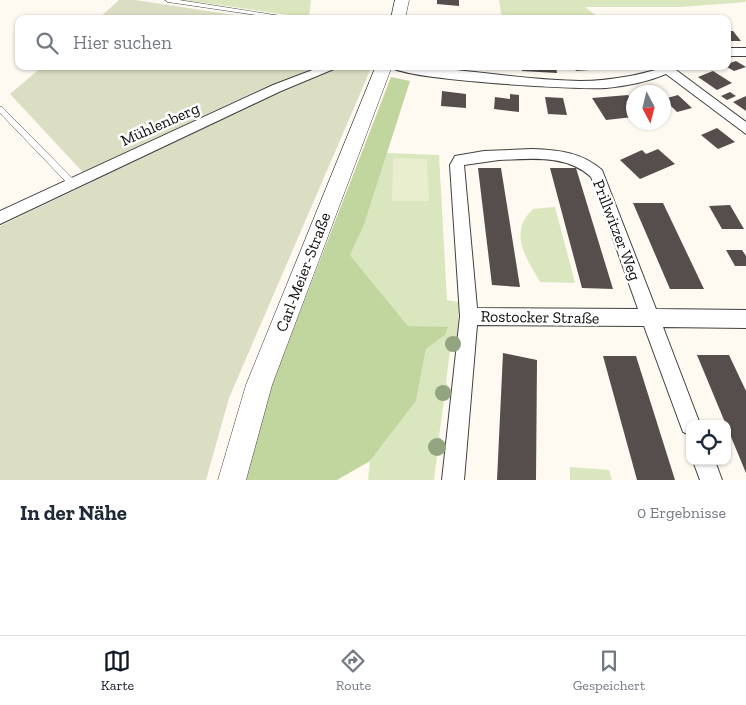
<!DOCTYPE html>
<html lang="de">
<head>
<meta charset="utf-8">
<style>
	:root { --surface:#fff; --page:#f6f6f7; --text:#1f2937; --muted:#747a83; --line:#e0e1e3; --accent:#111827 }
	body { margin:0; font-family:"Zilla Slab",serif; background:var(--page); color:var(--text) }
	.controls { position:absolute; right:15px; bottom:15px; display:grid; overflow:hidden; border-radius:10px; box-shadow:0 1px 4px #0004 }
	.controls button { width:45px; height:45px; display:grid; place-items:center; padding:0; border:0; border-bottom:1px solid var(--line); background:var(--surface); color:var(--text); font:25px sans-serif }
	.compass { position:absolute; left:626px; top:85px; width:45px; height:45px; border-radius:50%; background:var(--surface); box-shadow:0 1px 4px #0004; rotate:173deg }
	.list { margin:0; padding:0; list-style:none }
	h2 { display:flex; justify-content:space-between; align-items:center; height:65px; margin:0; padding:0 20px; font-size:21px }
	h2 small { font-size:16px; font-weight:400; color:var(--muted) }
	.icon { flex:none; width:28px; height:28px; fill:none; stroke:currentColor; stroke-width:2; stroke-linecap:round; stroke-linejoin:round }
	.map { position:relative; flex:none; width:746px; height:480px; overflow:hidden }
	.search { position:absolute; background:var(--surface); box-shadow:0 1px 4px #0004; left:15px; right:15px; top:15px; height:55px; display:flex; align-items:center; gap:12px; box-sizing:border-box; padding:0 18px; border-radius:10px; color:var(--muted); font-size:19px }
	.sheet { height:155px; background:var(--surface) }
	nav { display:flex; justify-content:space-around; align-items:center; box-sizing:border-box; height:70px; border-top:1px solid var(--line); background:var(--surface); font-size:14px; color:var(--muted) }
	nav a { display:grid; justify-items:center; gap:2px }
	nav .on { color:var(--accent) }
	.map>svg:first-child { display:block }
</style>
</head>
<body>
<div class="map">
<svg width="746" height="480" viewBox="0 0 746 480">
	<rect width="100%" height="100%" fill="#fef9f1"/>
	<g fill="#dae6bd">
		<polygon points="184,0 311,0 309,18"/>
		<polygon points="499,0 746,0 746,2 681,7 585,7 601,19 502,19"/>
		<polygon points="387,153 439,155 447,300 459,302 457,348 450,350 446,383 452,391 452,395 444,400 439,436 446,446 445,449 437,455 434,480 368,480 370,461 416,401 426,349 445,335 408,326 350,255 364,225"/>
		<path d="M 555,207 L 575,283 L 540,282 C 526,257 508,233 533,209 Z"/>
		<polygon points="570,467 609,470 612,480 570,480"/>
	</g>
	<polygon fill="#c1d59e" points="391,77 410,81 364,225 350,255 408,326 448,327 445,335 426,349 416,401 370,461 337,480 246,480 271,387"/>
	<g fill="#dbdec3">
		<polygon points="119,0 135,0 261,19 98,19"/>
		<polygon points="43,66 372,66 229,398 206,480 0,480 0,226 92,182 10,94"/>
	</g>
	<polygon fill="#e9eece" points="393,158 427,159 429,201 392,201"/>
	<g fill="#564e4c">
		<polygon points="437,0 459,0 459,6 437,4"/>
		<polygon points="727,31 733,31 741,41 727,41"/>
		<polygon points="736,61 746,67 734,71 727,67 727,64"/>
		<polygon points="521,66 556,66 557,73 522,71"/>
		<polygon points="573,66 602,66 604,69 576,71"/>
		<polygon points="713,71 732,83 717,90 698,77"/>
		<polygon points="442,91 466,94 466,108 441,106"/>
		<polygon points="730,92 736,96 727,100 721,96"/>
		<polygon points="510,94 519,95 519,112 494,109 495,97 510,99"/>
		<polygon points="628,95 634,102 634,109 628,109 633,117 606,120 592,98"/>
		<polygon points="678,95 692,108 677,112 664,99"/>
		<polygon points="746,96 746,111 733,102"/>
		<polygon points="545,97 563,98 567,115 548,114"/>
		<polygon points="717,128 735,142 718,149 701,135"/>
		<polygon points="658,149 675,164 640,179 620,160 642,150 646,154"/>
		<polygon points="478,168 501,168 520,287 492,285"/>
		<polygon points="550,168 576,168 613,289 582,288"/>
		<polygon points="633,203 663,203 704,289 670,289"/>
		<polygon points="730,205 744,229 722,229 709,206"/>
		<polygon points="726,250 742,250 746,256 746,266 735,266"/>
		<polygon points="503,353 537,360 536,480 497,480"/>
		<polygon points="697,355 729,355 746,391 746,473"/>
		<polygon points="603,356 636,356 675,480 637,480"/>
	</g>
	<g fill="none" stroke-linecap="round" stroke-linejoin="round">
		<defs>
			<g id="service">
				<polygon points="165,0 179,0 300,19 283,19 168,2"/>
				<polygon points="0,107 2,107 75,181 76,183 75,185 69,185 0,113"/>
			</g>
			<g id="minor">
				<rect x="727" y="48" width="19" height="8"/>
				<polygon points="323,66 341,66 281,91 0,224 0,211 273,85"/>
				<path d="M 389,66 C 453,66 516,80 580,81 C 597,81 613,79 630,76 C 648,73 663,66 682,66 L 676,70 L 746,122 L 746,134 L 666,74 C 647,82 626,86 606,88 C 579,90 402,80 389,66 Z"/>
				<path d="M 532,149 C 559,150 581,152 602,170 L 656,309 L 746,310 L 746,328 L 663,327 L 700,424 L 690,424 L 690,435 L 683,432 L 644,326 L 477,325 L 464,480 L 442,480 L 460,316 L 450,165 L 455,156 L 484,151 ZM 499,160 C 531,159 566,154 591,177 L 638,309 L 477,308 L 464,165 Z"/>
				<polygon points="693,461 715,461 722,480 700,480"/>
			</g>
			<g id="tertiary">
				<polygon points="395,0 409,0 405,19 391,19"/>
				<polygon points="376,66 392,66 272,385 246,480 218,480 246,385"/>
			</g>
		</defs>
		<use href="#service" stroke="#414141" stroke-width="1"/>
		<use href="#minor" stroke="#414141" stroke-width="2"/>
		<use href="#tertiary" stroke="#414141" stroke-width="1"/>
		<use href="#service" fill="#fff" fill-rule="evenodd"/>
		<use href="#minor" fill="#fff" fill-rule="evenodd"/>
		<use href="#tertiary" fill="#fff" fill-rule="evenodd"/>
	</g>
	<g fill="#93a580">
		<circle cx="453" cy="344" r="8"/>
		<circle cx="443" cy="393" r="8"/>
		<circle cx="437" cy="447" r="9"/>
	</g>
	<g text-anchor="middle" dominant-baseline="central" stroke-width="5" stroke-linejoin="round" paint-order="stroke">
		<g font-size="16" fill="#0e0e0e" stroke="#fff">
			<text transform="translate(160 124) rotate(-24)">Mühlenberg</text>
			<text transform="translate(617 230) rotate(69)">Prillwitzer Weg</text>
			<text transform="translate(303 272) rotate(-69)">Carl-Meier-Straße</text>
			<text transform="translate(540 317) rotate(1)">Rostocker Straße</text>
		</g>
	</g>
</svg>
<div class="controls">
<button><svg class="icon" aria-label="locate" viewBox="0 0 24 24"><circle cx="12" cy="12" r="6"/><path d="M12 2v4M12 18v4M2 12h4M18 12h4"/></svg></button>
</div>
<svg class="compass" viewBox="-18 -18 36 36"><path d="M0-13l5 13h-10z" fill="#e53935"/><path d="M0 13l5-13h-10z" fill="#747a83"/></svg>
<div class="search"><svg class="icon" aria-label="search" viewBox="0 0 24 24"><circle cx="10" cy="10" r="6"/><path d="M15 15l6 6"/></svg>Hier suchen</div>
</div>
<section class="sheet">
<h2>In der Nähe<small>0 Ergebnisse</small></h2>
<ul class="list">
</ul>
</section>
<nav>
<a class="on"><svg class="icon" aria-label="map" viewBox="0 0 24 24"><path d="M3 6l6-2 6 2 6-2v14l-6 2-6-2-6 2zM9 4v14M15 6v14"/></svg>Karte</a>
<a><svg class="icon" aria-label="directions" viewBox="0 0 24 24"><path d="M12 3l9 9-9 9-9-9zM9 14v-3h6M13 9l2 2-2 2"/></svg>Route</a>
<a><svg class="icon" aria-label="saved" viewBox="0 0 24 24"><path d="M7 4h10v16l-5-4-5 4z"/></svg>Gespeichert</a>
</nav>
</body>
</html>
